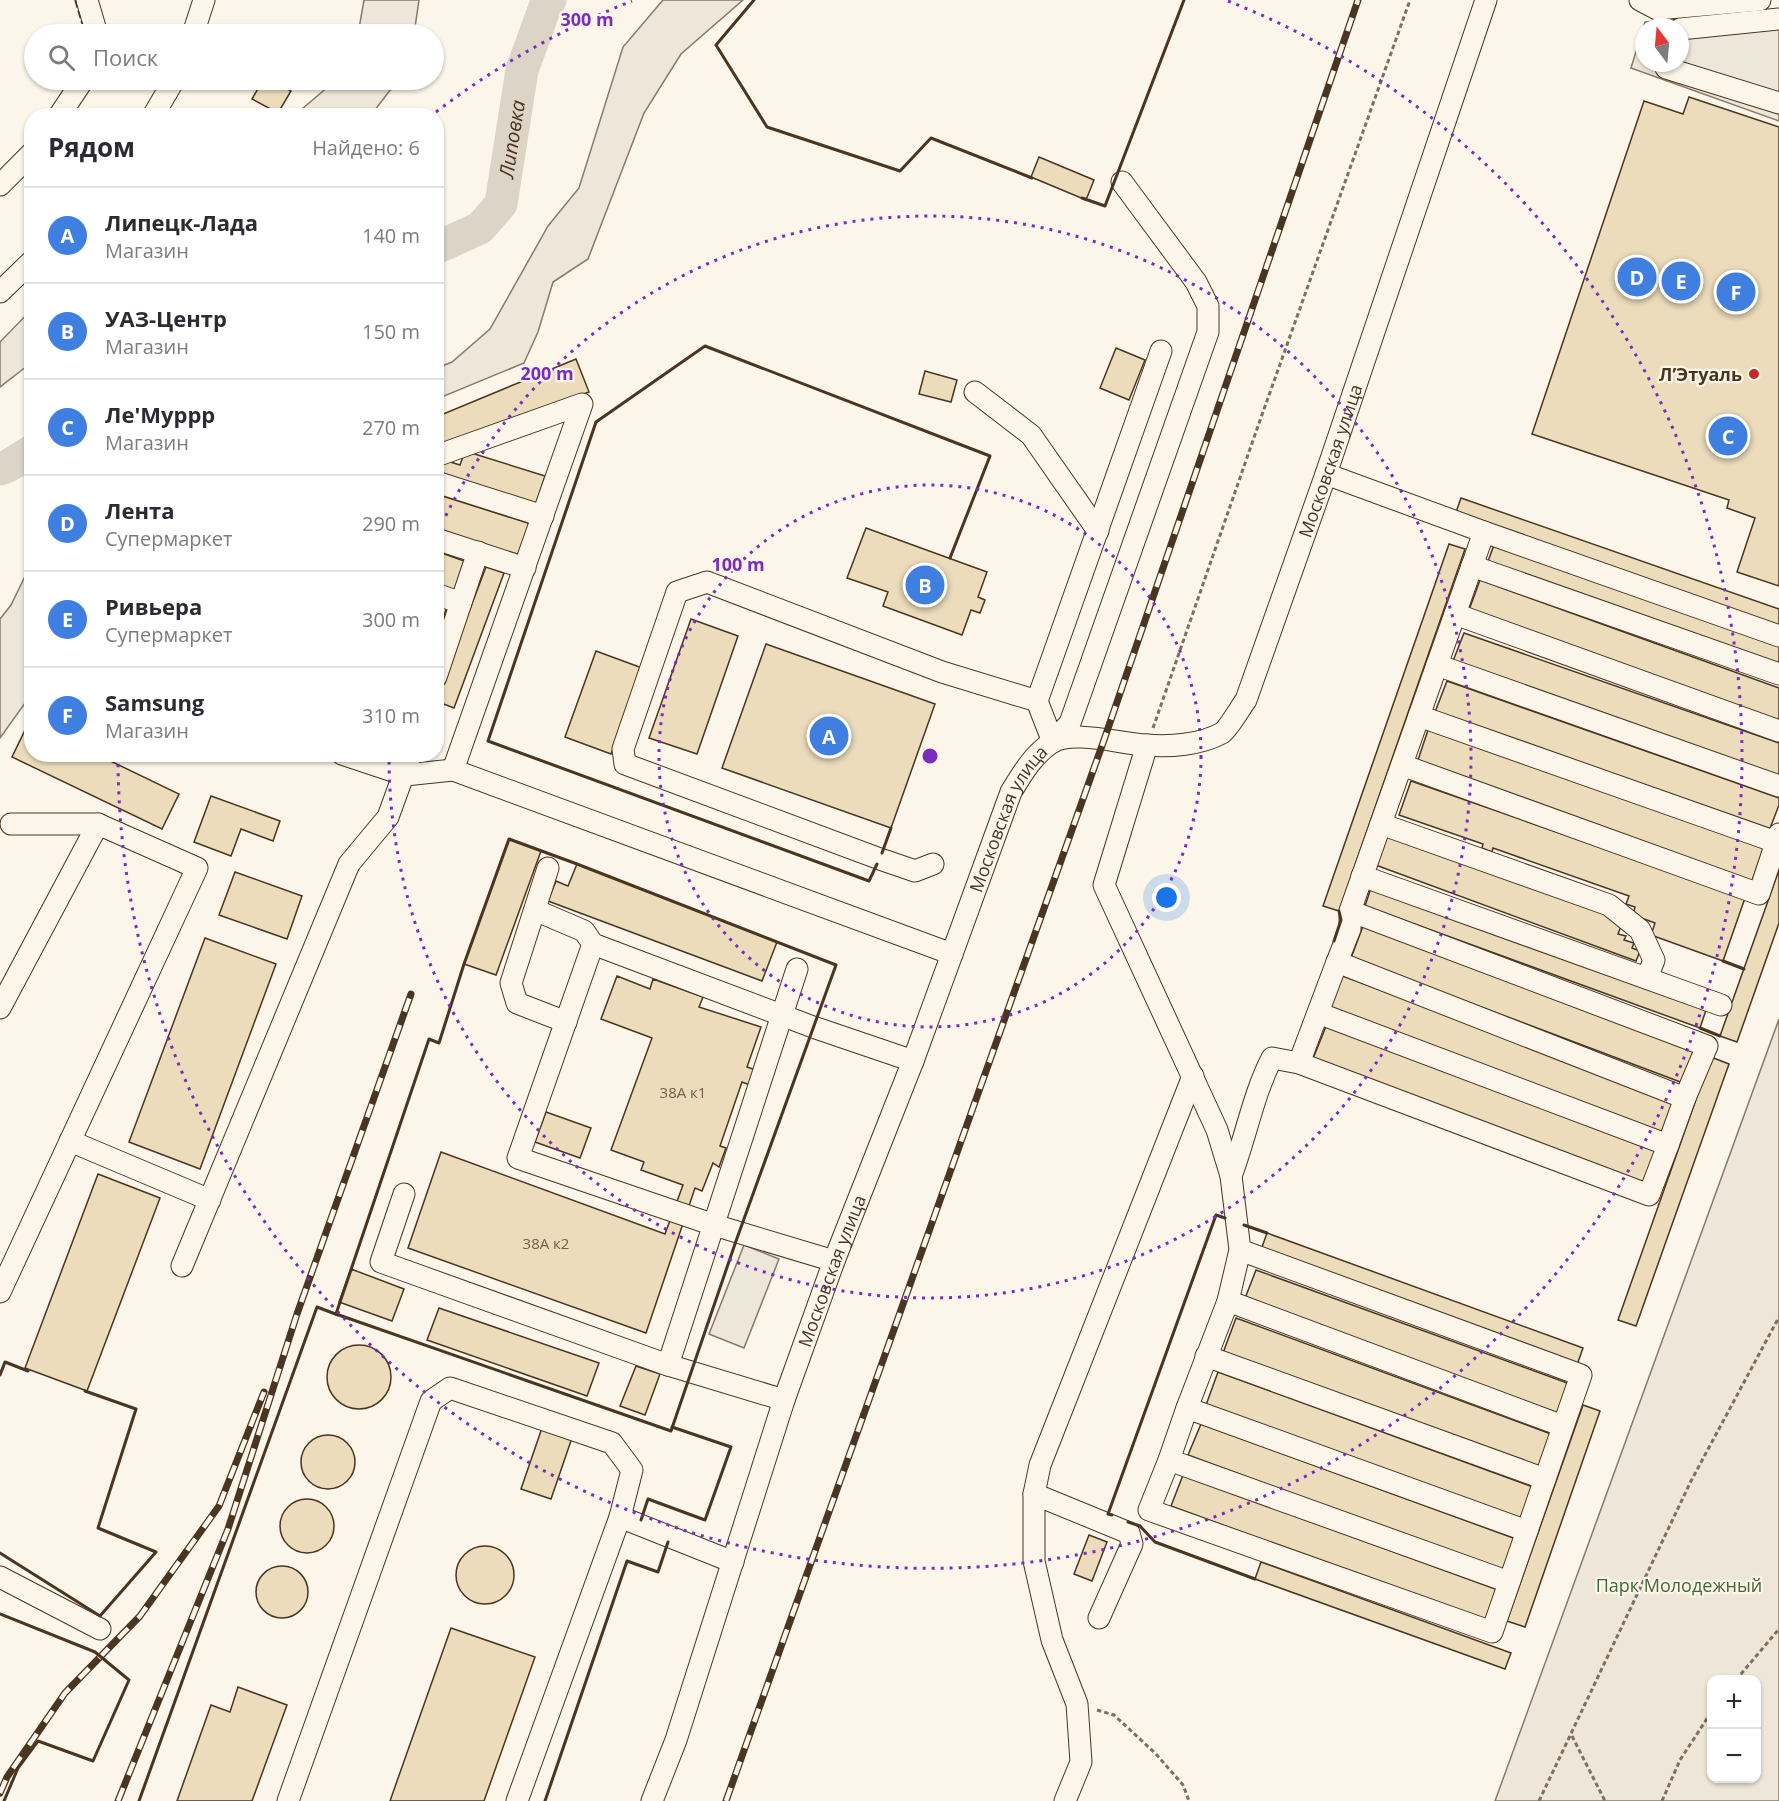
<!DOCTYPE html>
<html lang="ru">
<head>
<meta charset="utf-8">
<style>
	:root { --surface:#fff; --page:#f2f2f3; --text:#2b2b33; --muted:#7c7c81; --line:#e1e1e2; --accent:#0f766e }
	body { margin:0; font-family:"Open Sans",sans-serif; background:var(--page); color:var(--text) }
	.controls { position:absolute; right:18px; bottom:18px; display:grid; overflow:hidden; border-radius:12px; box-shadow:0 2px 4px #0004 }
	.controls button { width:54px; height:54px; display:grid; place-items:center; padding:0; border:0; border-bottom:2px solid var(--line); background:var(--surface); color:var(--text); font:30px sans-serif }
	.compass { position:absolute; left:1635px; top:18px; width:54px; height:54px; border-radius:50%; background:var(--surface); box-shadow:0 2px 4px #0004; rotate:344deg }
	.you { position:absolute; left:1167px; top:898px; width:21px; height:21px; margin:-15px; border:4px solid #fff; border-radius:50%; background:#1a73e8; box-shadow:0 0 0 9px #1a73e833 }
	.badge { display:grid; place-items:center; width:39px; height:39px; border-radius:50%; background:var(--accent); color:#fff; font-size:20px; font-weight:700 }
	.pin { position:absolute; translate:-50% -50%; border:3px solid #fff; box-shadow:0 2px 6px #0006 }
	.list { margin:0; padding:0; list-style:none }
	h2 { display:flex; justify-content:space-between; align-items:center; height:78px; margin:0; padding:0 24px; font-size:26px }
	h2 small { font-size:20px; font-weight:400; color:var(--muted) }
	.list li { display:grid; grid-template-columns:39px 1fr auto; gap:18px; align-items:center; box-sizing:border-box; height:96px; padding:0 24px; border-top:2px solid var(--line) }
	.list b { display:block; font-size:22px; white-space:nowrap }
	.list p { margin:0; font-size:20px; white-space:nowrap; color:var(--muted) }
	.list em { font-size:20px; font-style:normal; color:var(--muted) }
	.icon { flex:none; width:33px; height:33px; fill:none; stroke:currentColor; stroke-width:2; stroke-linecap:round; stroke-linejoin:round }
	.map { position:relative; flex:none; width:1779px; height:1801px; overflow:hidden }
	.search { position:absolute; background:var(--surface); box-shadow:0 2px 4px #0004; left:24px; top:24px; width:420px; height:66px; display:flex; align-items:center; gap:15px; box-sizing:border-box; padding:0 21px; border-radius:33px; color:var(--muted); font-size:22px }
	.panel { position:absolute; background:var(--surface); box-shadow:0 2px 4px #0004; left:24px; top:108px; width:420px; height:654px; border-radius:24px }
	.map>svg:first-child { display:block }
</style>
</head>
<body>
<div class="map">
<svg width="1779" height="1801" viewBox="0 0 1779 1801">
	<rect width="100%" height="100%" fill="#fbf6e9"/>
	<g fill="#ede6d9" stroke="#887966" stroke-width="1.5" fill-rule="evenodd">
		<polygon points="364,0 419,0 414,34 358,34"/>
		<polygon points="663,0 743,0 681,54 644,113 588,259 553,282 538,332 524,363 437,399 437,368 452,362 490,329 548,226 579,188 623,47"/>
		<polygon points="336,80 398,80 371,115 295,115"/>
		<polygon points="31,310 31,363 0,387 0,342"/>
		<polygon points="31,564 31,636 25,647 28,699 0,738 0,619 11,605"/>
		<path d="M 1779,1019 L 1779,1801 L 1495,1801 ZM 1712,1680 L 1756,1680 L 1756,1778 L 1712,1778 Z"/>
	</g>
	<g fill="#ede7d9" stroke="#887966" stroke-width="1.5" fill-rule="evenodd">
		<path d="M 1779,10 L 1779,121 L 1631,68 L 1645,22 ZM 1644,27 L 1680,27 L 1680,63 L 1644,63 Z"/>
		<polygon points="744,1245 779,1259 744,1348 709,1334"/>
	</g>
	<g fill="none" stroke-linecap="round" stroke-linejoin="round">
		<g stroke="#dcd4c6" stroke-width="33">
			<path id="s1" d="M 436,248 L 480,228 L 501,204 L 522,70 L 545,7 L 550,0"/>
			<polyline points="0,469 8,466 32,451"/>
		</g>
	</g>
	<g fill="#ecdcbc" stroke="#4a3520" stroke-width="1.5">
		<polygon points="263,80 271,80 291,91 278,113 252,99"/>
		<polygon points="1689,97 1779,127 1779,586 1737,572 1755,518 1727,508 1729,500 1532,434 1644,101 1683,114"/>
		<polygon points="1039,157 1094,180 1086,200 1031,177"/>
		<polygon points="1116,348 1145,360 1129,400 1100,388"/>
		<polygon points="576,359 589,392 436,449 436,417"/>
		<polygon points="925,371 957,380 951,402 919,394"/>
		<polygon points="465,451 545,476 535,507 436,473 441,459 460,465"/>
		<polygon points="436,494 534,525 524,558 436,528"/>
		<polygon points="1461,498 1779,609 1779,628 1455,515"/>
		<polygon points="866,528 987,572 978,597 985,600 980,613 971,610 962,635 883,606 888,592 847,578"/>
		<polygon points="1449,544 1465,549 1339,911 1323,906"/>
		<polygon points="1494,545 1779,646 1779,667 1487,564"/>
		<polygon points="436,551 467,562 455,591 436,585"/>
		<polygon points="486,567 504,573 454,708 436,701 436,698"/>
		<polygon points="1480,580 1779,688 1779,722 1469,610"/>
		<polygon points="436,603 447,607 436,638"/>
		<polygon points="691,619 738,636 697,754 649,738"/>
		<polygon points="1464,633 1779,743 1779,776 1453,661"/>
		<polygon points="766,644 935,704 891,828 722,768"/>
		<polygon points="596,651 642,668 611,754 565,737"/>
		<polygon points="1447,681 1779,798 1779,805 1769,831 1435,712"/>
		<polygon points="29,722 32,723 32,754 96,754 179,794 162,829 12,757"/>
		<polygon points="1428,730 1764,847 1752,881 1417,763"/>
		<polygon points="1411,781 1745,898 1723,961 1651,935 1655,923 1633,915 1635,907 1626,904 1629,896 1493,848 1492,852 1482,848 1483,844 1399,815"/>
		<polygon points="211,796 280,821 273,841 241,829 231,856 194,842"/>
		<polygon points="1385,833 1623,921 1618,934 1626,936 1624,940 1634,943 1632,948 1640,951 1636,961 1373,864"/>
		<polygon points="509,839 541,851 496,975 464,964"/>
		<polygon points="577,864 777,942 762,981 548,901 556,881 568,886"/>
		<polygon points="1779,870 1779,923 1737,1042 1720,1036"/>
		<polygon points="235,872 302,896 287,939 219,915"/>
		<polygon points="1371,888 1706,1010 1700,1028 1365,906"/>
		<polygon points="1363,926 1695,1051 1683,1083 1351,958"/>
		<polygon points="205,938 276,964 200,1169 129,1142"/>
		<polygon points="1340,975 1675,1099 1662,1133 1328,1009"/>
		<polygon points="617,976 650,989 653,979 703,997 699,1007 761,1027 747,1067 756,1070 750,1085 742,1082 720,1146 726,1148 719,1167 713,1163 702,1191 695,1188 646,1333 408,1248 441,1152 665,1234 683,1185 641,1170 644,1162 611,1150 652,1038 601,1019"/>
		<polygon points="1327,1024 1657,1150 1645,1183 1312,1061"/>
		<polygon points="1711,1057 1729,1064 1636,1326 1618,1320"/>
		<polygon points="546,1112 591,1128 580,1158 535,1142"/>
		<polygon points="98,1174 160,1198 87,1391 25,1368"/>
		<polygon points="1267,1233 1583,1348 1577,1365 1261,1250"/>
		<polygon points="351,1269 404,1289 392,1321 339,1302"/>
		<polygon points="1256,1270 1570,1384 1560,1414 1244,1301"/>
		<polygon points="439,1308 599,1363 587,1396 427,1340"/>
		<polygon points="1236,1318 1551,1434 1541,1467 1223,1353"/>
		<circle cx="359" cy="1377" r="32"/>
		<polygon points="636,1366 660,1374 645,1415 620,1406"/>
		<polygon points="1218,1372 1533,1487 1521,1519 1206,1405"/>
		<polygon points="1583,1405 1600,1411 1525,1627 1507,1621"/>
		<polygon points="1201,1424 1516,1539 1504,1572 1188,1455"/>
		<polygon points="543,1425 573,1435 551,1499 521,1489"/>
		<circle cx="328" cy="1462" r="27"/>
		<polygon points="1183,1475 1498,1590 1487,1622 1171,1506"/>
		<circle cx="307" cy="1526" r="27"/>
		<polygon points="1089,1535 1107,1542 1092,1581 1074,1574"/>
		<circle cx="485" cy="1575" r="29"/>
		<polygon points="1261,1562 1511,1653 1505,1669 1255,1579"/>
		<circle cx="282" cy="1592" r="26"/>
		<polygon points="451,1628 535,1657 484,1801 390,1801"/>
		<polygon points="238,1687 287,1705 252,1801 177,1801 211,1705 230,1712"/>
	</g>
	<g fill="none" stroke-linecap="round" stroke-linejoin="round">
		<defs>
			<g id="minor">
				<polyline points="87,0 97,34"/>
				<polyline points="1640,0 1657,9 1760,0"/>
				<polyline points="1680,29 1779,19"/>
				<polyline points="193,34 204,0"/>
				<polyline points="1667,63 1666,68 1779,103"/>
				<polyline points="59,116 83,80"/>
				<polyline points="153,116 174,80"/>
				<polyline points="0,185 32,153"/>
				<polyline points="0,292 32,261"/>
				<polyline points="975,392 1031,435 1098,531"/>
				<polyline points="436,456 582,404 453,770"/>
				<polyline points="1326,474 1484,532 1779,636"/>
				<polyline points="436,482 543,516"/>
				<polyline points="436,539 525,568"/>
				<polyline points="1472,566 1779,674"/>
				<polyline points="436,594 461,603"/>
				<polyline points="1455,614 1779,731"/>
				<polyline points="1437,665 1779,786"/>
				<polyline points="436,677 478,552"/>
				<polyline points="1037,701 1161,351"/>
				<polyline points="1419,716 1776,842"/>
				<polyline points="1147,745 1104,885 1217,1130 1231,1176 1240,1250 1228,1301 1187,1408 1169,1460 1149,1510 1492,1632 1581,1375 1240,1250"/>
				<polyline points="342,754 405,775 453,770 952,954"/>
				<polyline points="1402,765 1759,894 1779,834"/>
				<polyline points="1381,824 1609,905 1640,930 1654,960 1647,978"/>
				<polyline points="933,864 915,871 880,859 625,764 623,749 677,592 707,582 942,672 1037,701 1053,742 1070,723 1208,332 1208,306 1196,282 1122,182"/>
				<polyline points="548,868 511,983 517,1003 566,1022"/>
				<polyline points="1362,876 1721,1005"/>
				<polyline points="535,910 584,931 593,944 813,1027 913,1061"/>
				<polyline points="1350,911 1707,1046 1685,1098 1337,962 1350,929 1350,911 1484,532"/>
				<polyline points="593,944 518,1158 714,1225 834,1261"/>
				<polyline points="0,1008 98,824"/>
				<polyline points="1318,1013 1668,1145 1685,1098"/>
				<polyline points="1299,1063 1337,962"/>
				<polyline points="70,1141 210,1200"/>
				<path d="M 1231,1176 C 1246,1137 1253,1095 1272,1058 L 1299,1063 L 1649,1195 L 1668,1145"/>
				<polyline points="404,1194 381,1262 668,1365 784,1400"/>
				<polyline points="182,1266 349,864 388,817 411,754"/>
				<polyline points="0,1292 197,868 98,824 11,824"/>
				<polyline points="1228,1301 1563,1426"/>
				<polyline points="1206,1356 1545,1479"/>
				<polyline points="668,1365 797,969"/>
				<polyline points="1187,1408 1527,1531"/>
				<polyline points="1169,1460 1509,1582"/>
				<polyline points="1034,1494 1129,1533 1132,1544 1099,1618"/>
				<polyline points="620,1517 733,1562"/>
				<polyline points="0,1577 100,1629"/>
				<polyline points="288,1801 431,1401 450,1388 612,1443 632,1470 620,1517 517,1801"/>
				<path id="s2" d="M 652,1801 L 676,1740 L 784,1400 L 834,1261 L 913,1061 L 1011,792 C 1022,774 1033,755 1051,743 C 1073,729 1121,744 1146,745 C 1170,747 1200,745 1222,733 C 1229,728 1240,708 1246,700 L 1326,474 L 1486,0"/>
				<polyline points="1065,1801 1081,1762 1077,1704 1052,1640 1034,1561 1034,1494 1040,1465 1193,1076"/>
			</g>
		</defs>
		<use href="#minor" stroke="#4a3520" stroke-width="23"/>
		<g stroke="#7f6f5c" stroke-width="3" stroke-dasharray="4.5 3" stroke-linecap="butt">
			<polyline points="1153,728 1258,426 1410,0"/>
			<polyline points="1736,1680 1779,1629"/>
			<polyline points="1097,1710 1114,1715 1156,1754 1183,1785 1189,1801"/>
			<polyline points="1572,1736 1605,1801"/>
			<polyline points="1539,1801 1691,1481 1779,1317"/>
			<polyline points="1662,1801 1680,1760 1712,1711"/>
		</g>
		<use href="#minor" stroke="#fbf6e9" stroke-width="21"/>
		<defs>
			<g id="rail">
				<polyline points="0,1793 7,1777 65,1693 140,1616 219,1506 264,1392"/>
				<polyline points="118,1801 228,1529 297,1314 411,994"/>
				<polyline points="726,1801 1104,740 1358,0"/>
			</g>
		</defs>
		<use href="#rail" stroke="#4a3520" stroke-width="7"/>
		<use href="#rail" stroke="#fbf6e9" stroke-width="4.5" stroke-dasharray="14" stroke-linecap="butt"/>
		<polyline stroke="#4a3520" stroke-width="1.5" stroke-dasharray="8 3" stroke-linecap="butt" points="75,0 85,34"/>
		<g stroke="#4a3520" stroke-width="3">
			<polyline points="754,0 716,45 767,127 900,171 931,138 1032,178"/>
			<polyline points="1082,198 1105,206 1184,0"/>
			<polygon points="509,839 577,864 836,965 736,1241 671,1431 336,1314 429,1039 439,1043 464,964"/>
			<polyline points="882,853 891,828"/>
			<polyline points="877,864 869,881 488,741 596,422 705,346 990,456 950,558"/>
			<polyline points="1334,941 1341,920 1339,911"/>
			<polyline points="1723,961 1744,969"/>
			<polyline points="1700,1028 1720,1036"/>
			<polyline points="1244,1225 1267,1233"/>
			<polyline points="0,1375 5,1362 28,1371"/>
			<polyline points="1112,1515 1108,1514 1216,1215 1225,1218"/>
			<polyline points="641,1520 648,1499 705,1520 731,1447 672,1427"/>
			<polyline points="1128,1522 1140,1526 1155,1542 1255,1579"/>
			<polyline points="0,1553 100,1616 156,1552 98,1528 136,1409 85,1391"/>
			<polyline points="0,1614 95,1652 129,1680 93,1761 38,1741 18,1768 4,1801"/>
			<polyline points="139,1801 317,1307 338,1315"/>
			<polyline points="545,1801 627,1561 658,1572 668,1542"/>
		</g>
	</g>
	<g fill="none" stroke="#7b2cbf" stroke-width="3" stroke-dasharray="3 6">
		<circle cx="930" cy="756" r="271"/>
		<path d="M438 532A541 541 0 1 1 389 756"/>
		<path d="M436 112A812 812 0 0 1 632 1M1228 1A812 812 0 1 1 118 756"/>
	</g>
	<circle fill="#c62828" stroke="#fbf6e9" stroke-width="2" cx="1754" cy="374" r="6"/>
	<g text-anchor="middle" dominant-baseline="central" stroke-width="4.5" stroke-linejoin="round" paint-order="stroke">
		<g font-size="15" fill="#725f47">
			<text x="683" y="1092">38А к1</text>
			<text x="546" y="1243">38А к2</text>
		</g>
		<g font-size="18" font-weight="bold" fill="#4a3520" stroke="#fbf6e9" text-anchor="end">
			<text x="1742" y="374">Л’Этуаль</text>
		</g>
		<g font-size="18" fill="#4a3520" stroke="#fbf6e9">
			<text stroke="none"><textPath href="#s2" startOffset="1604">Московская улица</textPath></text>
			<text stroke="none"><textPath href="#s2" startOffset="1046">Московская улица</textPath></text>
			<text stroke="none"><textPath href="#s2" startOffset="560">Московская улица</textPath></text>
		</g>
		<g font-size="18" fill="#436837" stroke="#fbf6e9">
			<text x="1679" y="1585">Парк Молодежный</text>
		</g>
		<g font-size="20" font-style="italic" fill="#4a3520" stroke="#fbf6e9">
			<text stroke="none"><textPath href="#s1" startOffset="146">Липовка</textPath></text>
		</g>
	</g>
	<circle cx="930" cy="756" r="9" fill="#7b2cbf" stroke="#fbf6e9" stroke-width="3"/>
	<g font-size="18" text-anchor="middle" font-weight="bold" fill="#7b2cbf" stroke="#fbf6e9" stroke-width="4.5" stroke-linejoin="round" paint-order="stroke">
		<text x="587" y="26">300 m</text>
		<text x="547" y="380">200 m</text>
		<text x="738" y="571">100 m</text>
	</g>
</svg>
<div class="controls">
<button>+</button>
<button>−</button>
</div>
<svg class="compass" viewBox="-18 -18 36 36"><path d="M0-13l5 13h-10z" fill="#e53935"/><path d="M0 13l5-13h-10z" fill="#7c7c81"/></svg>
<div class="you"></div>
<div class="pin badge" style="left:829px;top:736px;background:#3f7fe0">A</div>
<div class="pin badge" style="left:925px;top:585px;background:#3f7fe0">B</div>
<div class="pin badge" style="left:1728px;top:436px;background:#3f7fe0">C</div>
<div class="pin badge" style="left:1637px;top:277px;background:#3f7fe0">D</div>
<div class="pin badge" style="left:1681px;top:281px;background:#3f7fe0">E</div>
<div class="pin badge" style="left:1736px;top:292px;background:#3f7fe0">F</div>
<div class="search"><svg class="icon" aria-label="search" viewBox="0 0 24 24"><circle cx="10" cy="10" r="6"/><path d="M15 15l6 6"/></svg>Поиск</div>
<section class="panel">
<h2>Рядом<small>Найдено: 6</small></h2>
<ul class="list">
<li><span class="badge" style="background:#3f7fe0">A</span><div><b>Липецк-Лада</b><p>Магазин</p></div><em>140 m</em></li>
<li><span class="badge" style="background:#3f7fe0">B</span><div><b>УАЗ-Центр</b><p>Магазин</p></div><em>150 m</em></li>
<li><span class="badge" style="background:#3f7fe0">C</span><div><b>Ле'Муррр</b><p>Магазин</p></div><em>270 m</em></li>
<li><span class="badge" style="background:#3f7fe0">D</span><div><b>Лента</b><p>Супермаркет</p></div><em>290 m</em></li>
<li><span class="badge" style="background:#3f7fe0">E</span><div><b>Ривьера</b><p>Супермаркет</p></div><em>300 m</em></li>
<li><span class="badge" style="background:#3f7fe0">F</span><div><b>Samsung</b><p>Магазин</p></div><em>310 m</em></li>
</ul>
</section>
</div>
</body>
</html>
